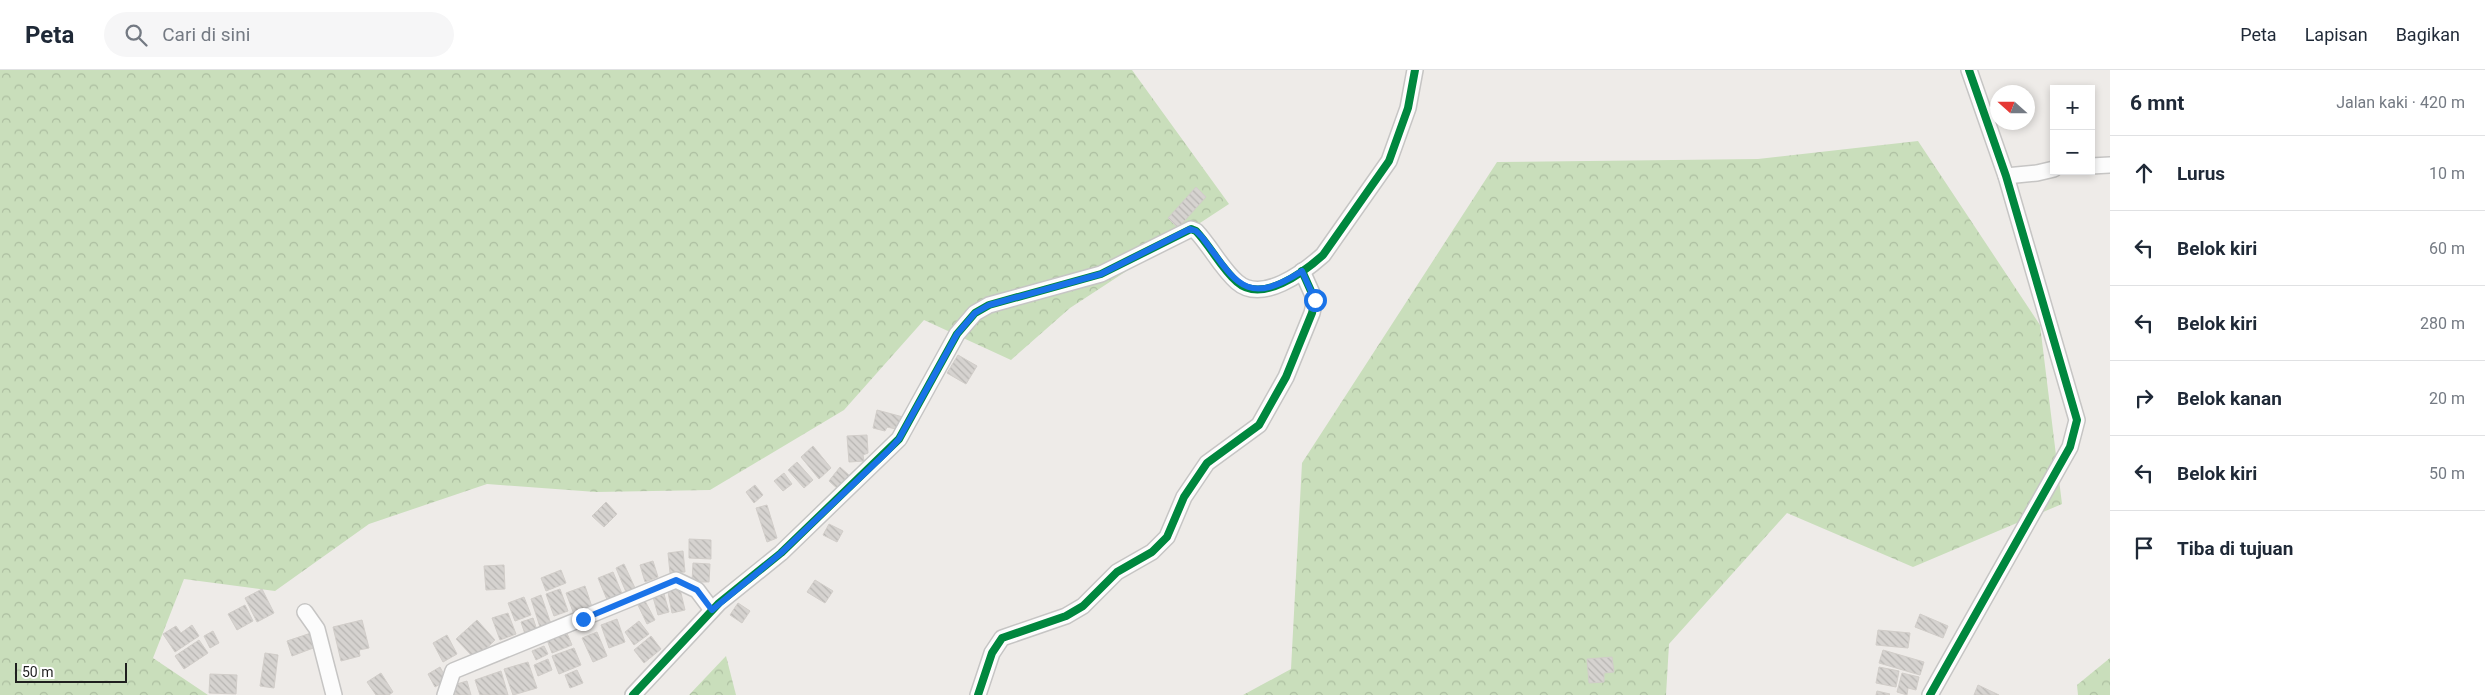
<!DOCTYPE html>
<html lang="id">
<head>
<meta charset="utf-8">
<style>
	:root { --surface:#fff; --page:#f6f6f7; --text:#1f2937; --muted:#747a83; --line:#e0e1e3 }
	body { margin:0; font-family:Roboto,sans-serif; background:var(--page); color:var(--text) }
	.controls { position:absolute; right:15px; top:15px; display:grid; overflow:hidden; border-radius:0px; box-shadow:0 2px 8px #0003 }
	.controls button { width:45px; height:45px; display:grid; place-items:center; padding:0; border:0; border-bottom:1px solid var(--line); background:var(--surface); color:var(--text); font:25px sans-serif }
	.compass { position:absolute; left:1990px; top:15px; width:45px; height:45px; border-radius:50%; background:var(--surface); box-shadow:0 2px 8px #0003; rotate:291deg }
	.scale { position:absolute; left:15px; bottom:12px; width:112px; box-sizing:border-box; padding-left:5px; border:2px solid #1f1f1f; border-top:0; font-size:14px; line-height:18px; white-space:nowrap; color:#1f1f1f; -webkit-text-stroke:4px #fff; paint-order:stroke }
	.stop { position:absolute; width:15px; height:15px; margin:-11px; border:4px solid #1a73e8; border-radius:50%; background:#fff }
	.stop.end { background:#1a73e8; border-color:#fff; box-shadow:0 1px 5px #0008 }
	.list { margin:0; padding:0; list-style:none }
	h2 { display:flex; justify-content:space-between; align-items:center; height:65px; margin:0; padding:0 20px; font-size:21px }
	h2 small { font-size:16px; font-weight:400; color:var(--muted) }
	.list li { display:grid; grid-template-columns:32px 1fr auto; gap:15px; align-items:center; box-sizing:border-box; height:75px; padding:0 20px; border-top:1px solid var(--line) }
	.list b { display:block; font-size:19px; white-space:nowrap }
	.list em { font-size:16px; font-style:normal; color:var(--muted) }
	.icon { flex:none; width:28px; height:28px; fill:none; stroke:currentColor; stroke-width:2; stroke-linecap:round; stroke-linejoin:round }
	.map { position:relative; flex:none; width:2110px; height:625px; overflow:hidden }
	header { display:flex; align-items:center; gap:30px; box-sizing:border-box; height:70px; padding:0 25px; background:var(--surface); border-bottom:1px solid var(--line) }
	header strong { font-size:24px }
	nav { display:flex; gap:28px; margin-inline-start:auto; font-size:18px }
	.search { width:350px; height:45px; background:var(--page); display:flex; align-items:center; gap:12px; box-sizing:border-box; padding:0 18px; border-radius:28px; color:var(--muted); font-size:19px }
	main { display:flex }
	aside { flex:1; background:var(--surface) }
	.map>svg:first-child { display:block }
</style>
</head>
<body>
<header>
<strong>Peta</strong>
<div class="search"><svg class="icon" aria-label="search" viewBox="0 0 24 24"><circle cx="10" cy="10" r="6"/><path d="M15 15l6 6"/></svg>Cari di sini</div>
<nav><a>Peta</a><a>Lapisan</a><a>Bagikan</a></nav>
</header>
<main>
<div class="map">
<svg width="2110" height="625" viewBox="0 0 2110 625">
	<defs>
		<pattern id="forest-crowns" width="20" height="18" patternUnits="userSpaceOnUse" patternTransform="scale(1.25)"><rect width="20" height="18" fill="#c9debb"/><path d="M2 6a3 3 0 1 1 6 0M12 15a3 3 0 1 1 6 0" fill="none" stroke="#acbea0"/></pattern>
		<pattern id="building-back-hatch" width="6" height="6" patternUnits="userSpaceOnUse" patternTransform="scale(1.25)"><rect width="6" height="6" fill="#d6d3d0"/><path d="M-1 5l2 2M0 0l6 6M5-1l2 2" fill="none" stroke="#b7b5b2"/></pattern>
	</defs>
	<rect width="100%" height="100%" fill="#eeebe8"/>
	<g fill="url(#forest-crowns)">
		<polygon points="0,0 1132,0 1229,134 1070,238 1011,290 924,250 844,340 710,420 596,422 487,414 369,454 275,521 184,509 153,588 208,625 0,625"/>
		<polygon points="1918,71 2040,255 2062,434 1913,497 1787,443 1669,574 1666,625 1243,625 1291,599 1302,393 1497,92 1758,89"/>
		<polygon points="726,586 736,625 689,625"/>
		<polygon points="2110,588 2110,625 2078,625 2077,615"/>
	</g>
	<g fill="url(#building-back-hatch)" stroke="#d1cdc9">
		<polygon points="1196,117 1206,127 1178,158 1168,148"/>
		<polygon points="958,285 977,296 966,314 947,303"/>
		<polygon points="877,340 903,347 900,360 887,357 885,361 873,358"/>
		<polygon points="867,365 868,383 863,385 864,391 849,392 847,366"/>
		<polygon points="813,376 831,398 819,409 801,387"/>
		<polygon points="797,392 813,410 804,418 788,400"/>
		<polygon points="840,397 850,406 839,420 829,411"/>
		<polygon points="784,403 792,414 783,421 774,411"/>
		<polygon points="755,415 763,425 754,433 746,422"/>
		<polygon points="606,432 617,444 604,457 592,446"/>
		<polygon points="767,435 777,468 767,472 756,438"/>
		<polygon points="829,454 843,461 837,472 823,465"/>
		<polygon points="689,469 711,470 711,489 689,488"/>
		<polygon points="683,481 685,502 670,503 668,483"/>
		<polygon points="653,491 658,507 645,512 640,495"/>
		<polygon points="693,493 710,494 709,512 692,512"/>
		<polygon points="624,494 635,518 626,522 616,498"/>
		<polygon points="504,495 505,519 486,520 484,496"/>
		<polygon points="561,500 566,513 546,521 541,508"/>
		<polygon points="613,502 623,526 608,532 598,508"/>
		<polygon points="815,510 833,521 825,533 807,522"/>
		<polygon points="679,515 685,540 672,543 667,517"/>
		<polygon points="585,516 593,540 575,547 566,523"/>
		<polygon points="262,519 274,543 257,552 245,528"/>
		<polygon points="560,519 568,541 554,546 546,524"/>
		<polygon points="664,524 669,542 658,545 653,527"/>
		<polygon points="541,525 551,554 540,557 531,529"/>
		<polygon points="524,527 531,545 515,551 508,533"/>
		<polygon points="644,529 655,550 647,554 637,533"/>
		<polygon points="738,533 750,541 742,553 730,545"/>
		<polygon points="245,535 253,551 237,560 228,544"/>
		<polygon points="508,543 516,564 500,570 492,548"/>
		<polygon points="1920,544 1948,556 1943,568 1915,557"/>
		<polygon points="533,548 538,563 526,567 521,552"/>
		<polygon points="617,549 625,572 609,578 601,555"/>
		<polygon points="362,550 369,578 359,580 360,586 341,591 333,557"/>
		<polygon points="477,550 495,570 475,589 456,569"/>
		<polygon points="639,551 649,564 634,575 625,562"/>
		<polygon points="192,555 199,566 175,582 163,564 176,556 181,563"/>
		<polygon points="1878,560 1910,563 1908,578 1876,575"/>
		<polygon points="213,561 219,573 210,578 204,566"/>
		<polygon points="566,561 572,575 552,583 547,570"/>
		<polygon points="597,562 607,586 593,592 582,568"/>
		<polygon points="311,563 316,577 292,586 287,571"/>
		<polygon points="447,565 457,584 443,592 433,573"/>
		<polygon points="651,566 661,579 644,593 634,580"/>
		<polygon points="199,570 208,583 184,599 175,586"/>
		<polygon points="544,576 548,584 536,590 532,581"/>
		<polygon points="574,578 581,595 559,604 552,586"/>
		<polygon points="1883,580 1924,592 1920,605 1879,593"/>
		<polygon points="265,583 278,585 274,618 260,616"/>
		<polygon points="1612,587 1614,602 1604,603 1604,612 1589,613 1587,589"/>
		<polygon points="548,589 552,600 538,606 534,595"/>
		<polygon points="528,592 537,618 513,625 504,599"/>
		<polygon points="440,597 447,610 435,617 428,604"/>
		<polygon points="1879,597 1899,601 1896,617 1876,613"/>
		<polygon points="577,600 583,613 570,618 565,605"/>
		<polygon points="501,601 508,625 480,625 475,610"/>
		<polygon points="381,603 393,622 389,625 376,625 367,612"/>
		<polygon points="1902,603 1919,607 1916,620 1908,618 1907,625 1897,622"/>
		<polygon points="210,604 237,605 236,624 209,623"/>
		<polygon points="467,611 471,625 453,625 450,616"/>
		<polygon points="1978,615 1999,625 1974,625"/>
		<polygon points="1877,621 1890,624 1889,625 1876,625"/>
	</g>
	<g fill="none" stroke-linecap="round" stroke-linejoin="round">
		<defs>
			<g id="street">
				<polyline points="2091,96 2110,95"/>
				<polyline points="2006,106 2037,103 2054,99"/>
				<polyline points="305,542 317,559 334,625"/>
				<polyline points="445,625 453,601 676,510 697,520 712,540"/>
				<path d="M 633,625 L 719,533 L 781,483 L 899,369 L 957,264 L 975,243 L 989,235 L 1101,204 L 1191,159 L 1196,161 C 1211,177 1221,198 1237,212 C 1262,234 1304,202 1323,185 L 1389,91 L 1408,38 L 1415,0"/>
				<polyline points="978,625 992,583 1002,568 1066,546 1083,536 1117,502 1152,482 1167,467 1184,427 1207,393 1259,355 1286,307 1312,243 1315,230 1302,201"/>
				<polyline points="1930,625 2070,377 2077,350 2006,106 1969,0"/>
			</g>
		</defs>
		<use href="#street" stroke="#c6c5c4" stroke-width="18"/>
		<use href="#street" stroke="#fcfcfc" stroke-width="15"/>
		<defs>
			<g id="cycleway">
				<path d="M 633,625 L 719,533 L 781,483 L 899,369 L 957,264 L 975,243 L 989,235 L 1101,204 L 1191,159 L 1196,161 C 1211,177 1221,198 1237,212 C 1262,234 1304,202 1323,185 L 1389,91 L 1408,38 L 1415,0"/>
				<polyline points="978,625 992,583 1002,568 1066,546 1083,536 1117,502 1152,482 1167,467 1184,427 1207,393 1259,355 1286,307 1312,243 1315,230 1302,201"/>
				<polyline points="1930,625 2070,377 2077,350 2006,106 1969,0"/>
			</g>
		</defs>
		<use href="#cycleway" stroke="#fff" stroke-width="11"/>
		<use href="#cycleway" stroke="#00873e" stroke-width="8"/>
	</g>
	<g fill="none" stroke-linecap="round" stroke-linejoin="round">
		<path stroke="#1a73e8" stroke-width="6" d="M 583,549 L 676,510 L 697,520 L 712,540 L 781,483 L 888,381 L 899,369 L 957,264 L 975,243 L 989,235 L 1101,204 L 1190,159 L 1196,161 L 1202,167 C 1236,212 1245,238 1302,201 L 1315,230"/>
	</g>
</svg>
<div class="controls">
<button>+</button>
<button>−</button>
</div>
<svg class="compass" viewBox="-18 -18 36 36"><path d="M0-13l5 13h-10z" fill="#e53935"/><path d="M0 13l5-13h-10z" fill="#747a83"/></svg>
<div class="scale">50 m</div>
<div class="stop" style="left:1315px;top:230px"></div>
<div class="stop end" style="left:583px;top:549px"></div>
</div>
<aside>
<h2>6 mnt<small>Jalan kaki · 420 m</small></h2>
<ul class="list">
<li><svg class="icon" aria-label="ahead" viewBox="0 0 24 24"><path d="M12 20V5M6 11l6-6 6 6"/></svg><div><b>Lurus</b></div><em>10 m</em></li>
<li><svg class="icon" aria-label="left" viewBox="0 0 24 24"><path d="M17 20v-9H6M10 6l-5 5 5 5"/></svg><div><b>Belok kiri</b></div><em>60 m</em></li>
<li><svg class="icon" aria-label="left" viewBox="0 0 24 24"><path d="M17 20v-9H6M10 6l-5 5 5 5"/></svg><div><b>Belok kiri</b></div><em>280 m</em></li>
<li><svg class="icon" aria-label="right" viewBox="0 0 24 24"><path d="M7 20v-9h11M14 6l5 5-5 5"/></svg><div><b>Belok kanan</b></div><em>20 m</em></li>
<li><svg class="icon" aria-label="left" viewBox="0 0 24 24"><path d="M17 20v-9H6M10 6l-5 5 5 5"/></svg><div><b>Belok kiri</b></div><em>50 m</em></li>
<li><svg class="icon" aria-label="arrive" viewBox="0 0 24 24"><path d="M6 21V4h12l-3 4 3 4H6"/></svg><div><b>Tiba di tujuan</b></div></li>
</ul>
</aside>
</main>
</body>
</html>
